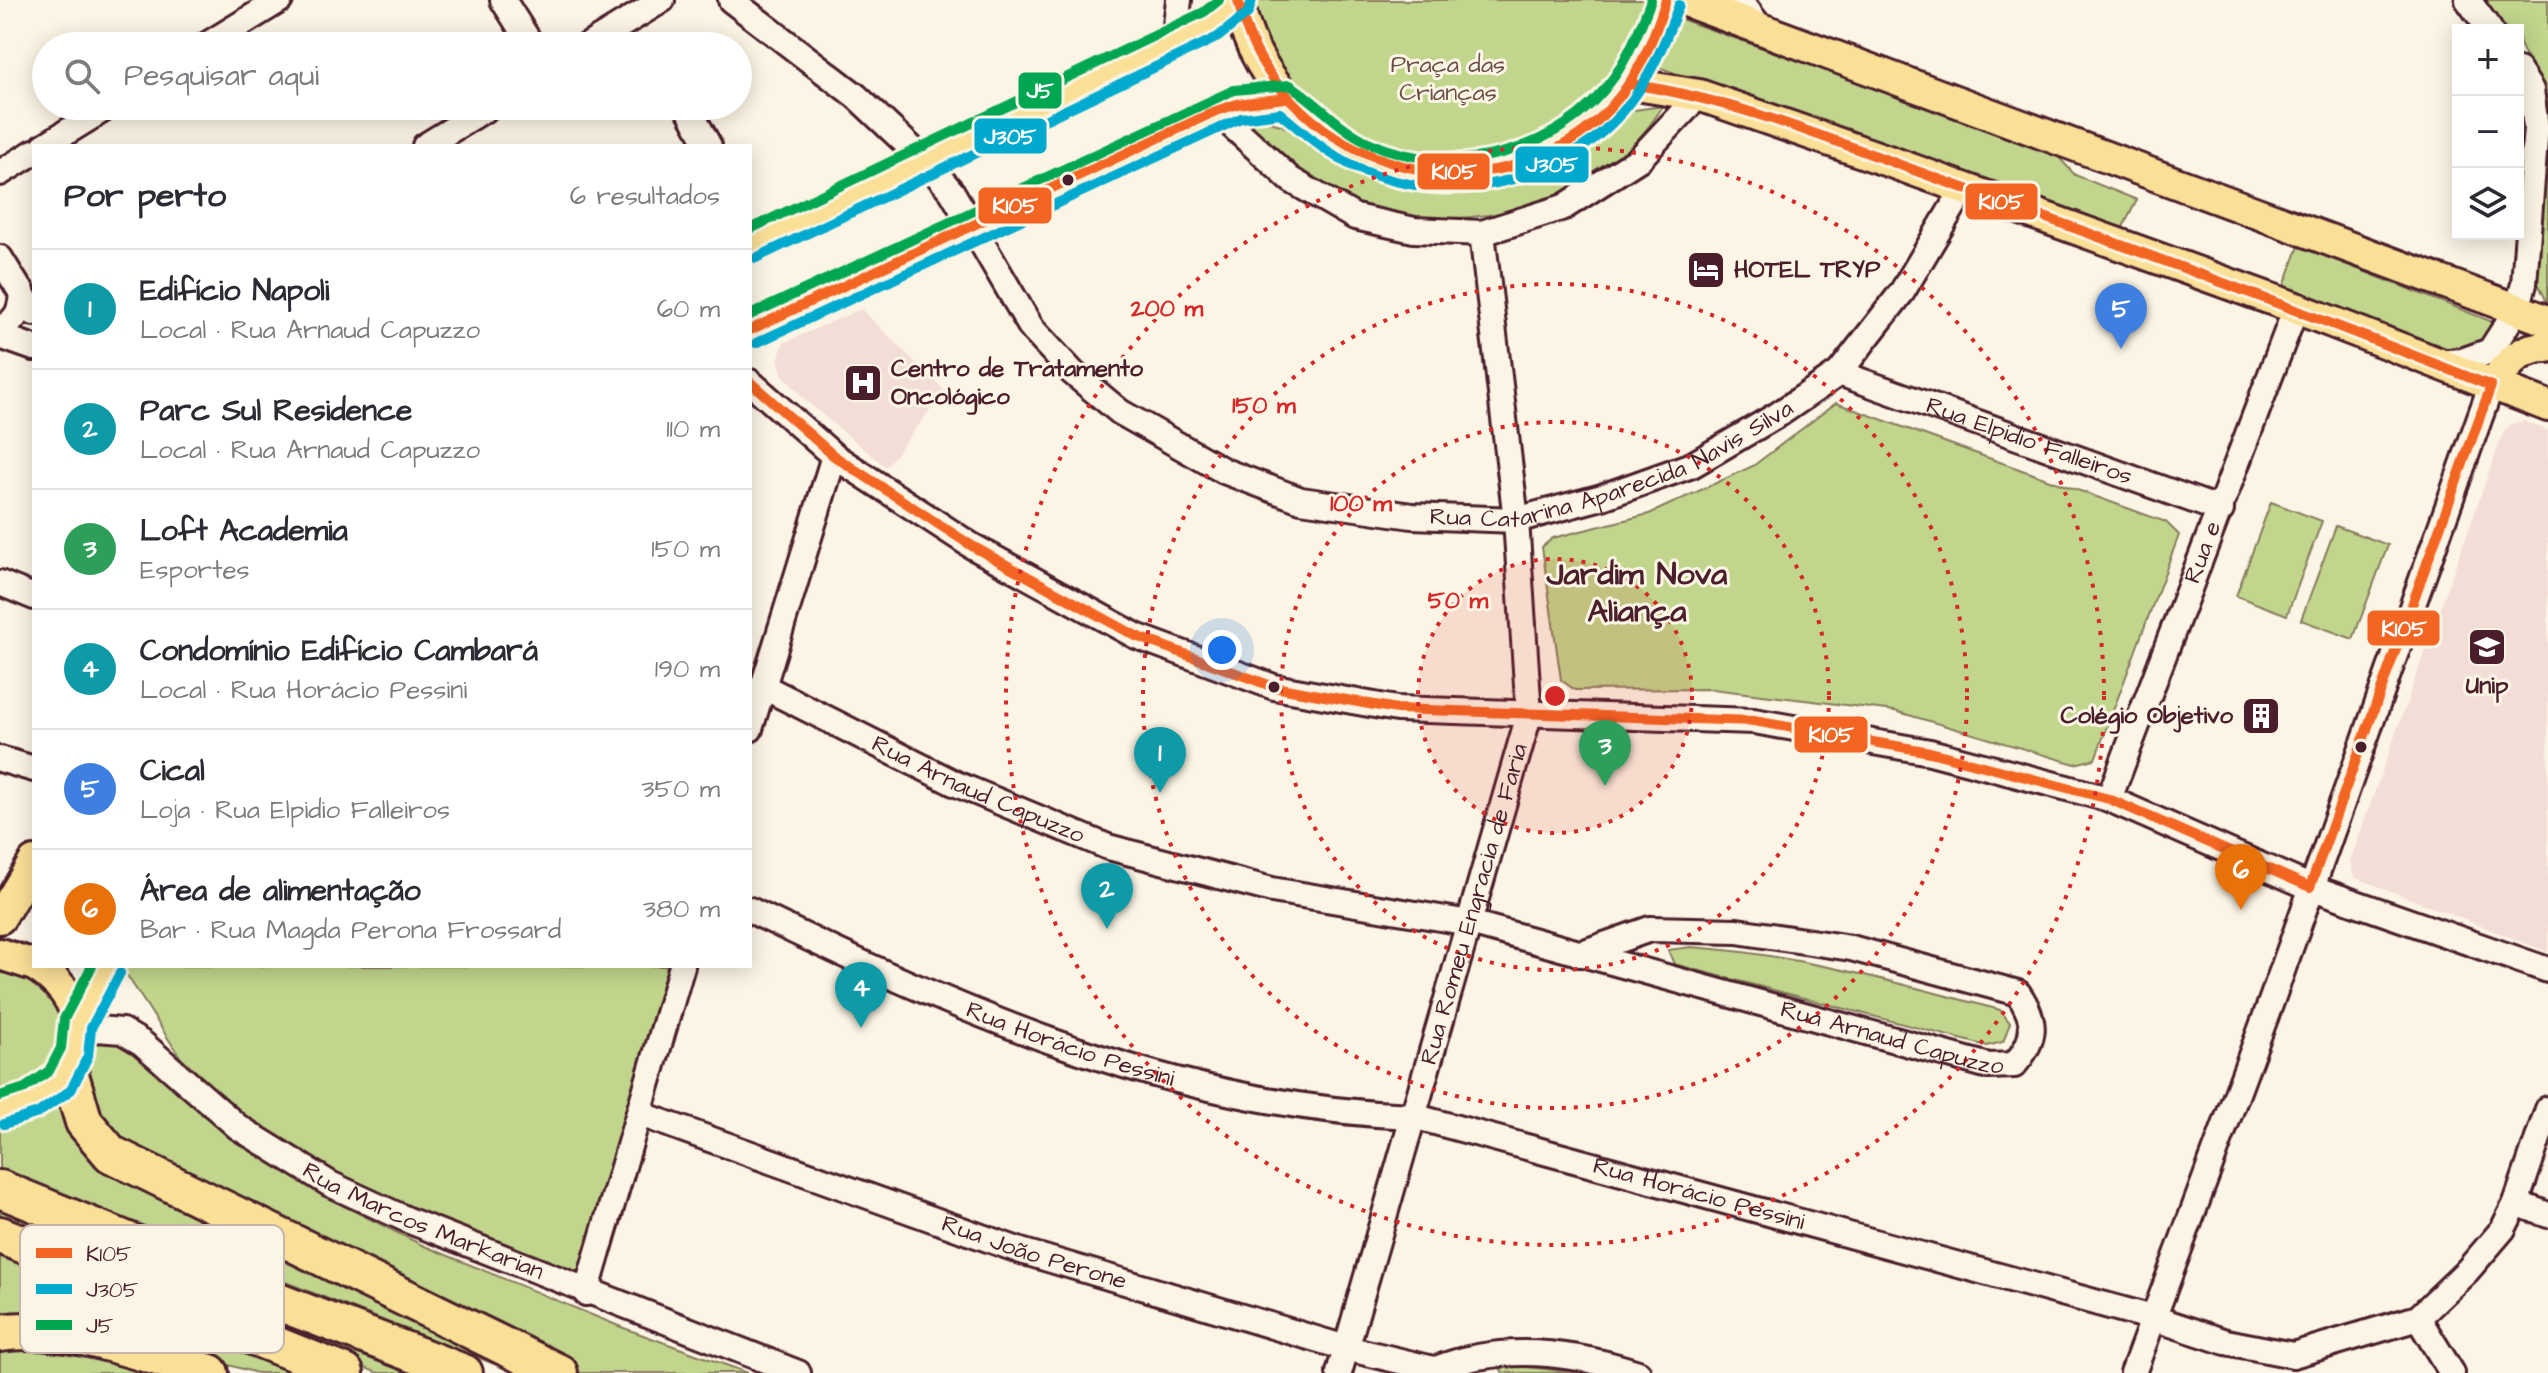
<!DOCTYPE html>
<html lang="pt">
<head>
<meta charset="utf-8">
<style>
	:root { --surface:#fff; --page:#f7f7f7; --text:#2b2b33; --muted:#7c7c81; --line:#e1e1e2; --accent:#4a1f2b }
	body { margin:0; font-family:"Architects Daughter",sans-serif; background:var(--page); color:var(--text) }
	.controls { position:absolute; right:24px; top:24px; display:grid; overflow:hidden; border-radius:0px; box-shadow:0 4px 20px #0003 }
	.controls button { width:72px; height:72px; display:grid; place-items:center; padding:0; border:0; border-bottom:2px solid var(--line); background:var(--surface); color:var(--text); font:40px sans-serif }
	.you { position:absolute; left:1222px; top:650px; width:28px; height:28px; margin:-20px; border:6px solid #fff; border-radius:50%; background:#1a73e8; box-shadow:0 0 0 12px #1a73e833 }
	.badge { display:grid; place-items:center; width:52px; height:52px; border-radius:50%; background:var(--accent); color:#fff; font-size:26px; font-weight:700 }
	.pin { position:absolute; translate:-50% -66px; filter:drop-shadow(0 2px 4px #0008) }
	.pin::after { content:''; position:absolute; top:42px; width:28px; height:24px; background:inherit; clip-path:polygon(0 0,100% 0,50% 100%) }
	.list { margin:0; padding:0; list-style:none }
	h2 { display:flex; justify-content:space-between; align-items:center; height:104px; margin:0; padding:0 32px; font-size:34px }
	h2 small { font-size:26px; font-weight:400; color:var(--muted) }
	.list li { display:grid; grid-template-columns:52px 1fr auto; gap:24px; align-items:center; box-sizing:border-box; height:120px; padding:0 32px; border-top:2px solid var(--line) }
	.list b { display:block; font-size:30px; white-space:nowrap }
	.list p { margin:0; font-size:26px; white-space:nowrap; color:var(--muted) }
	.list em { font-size:26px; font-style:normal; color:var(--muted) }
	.icon { flex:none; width:44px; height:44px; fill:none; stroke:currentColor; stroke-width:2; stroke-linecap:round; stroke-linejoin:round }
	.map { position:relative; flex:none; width:2548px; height:1373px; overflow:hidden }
	.search { position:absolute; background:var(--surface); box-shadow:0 4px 20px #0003; left:32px; top:32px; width:720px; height:88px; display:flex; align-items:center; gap:20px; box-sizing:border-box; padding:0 28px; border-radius:44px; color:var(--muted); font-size:30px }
	.panel { position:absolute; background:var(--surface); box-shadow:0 4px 20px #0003; left:32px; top:144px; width:720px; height:824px; border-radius:0px }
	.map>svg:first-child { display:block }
</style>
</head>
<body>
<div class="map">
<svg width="2548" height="1373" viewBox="0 0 2548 1373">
	<rect width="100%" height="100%" fill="#fcf5e5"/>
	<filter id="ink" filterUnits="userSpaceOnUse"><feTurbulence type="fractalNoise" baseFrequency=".0125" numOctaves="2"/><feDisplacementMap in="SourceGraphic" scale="16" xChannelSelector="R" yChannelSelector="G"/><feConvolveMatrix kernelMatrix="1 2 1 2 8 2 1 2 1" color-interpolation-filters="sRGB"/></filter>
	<g filter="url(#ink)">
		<g fill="#f3ddd7">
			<polygon points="861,309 945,391 886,467 806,401 783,375 778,360 783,343"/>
			<polygon points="2524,421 2548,431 2548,952 2354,877 2350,861 2503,433 2511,424"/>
		</g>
		<g fill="#c1d68c" stroke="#867a5c" stroke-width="2">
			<path d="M 1251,0 L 1646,0 C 1641,27 1626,54 1610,76 C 1531,184 1373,183 1291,81 C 1272,58 1256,29 1251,0 Z"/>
			<path d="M 2484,0 L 2548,0 L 2548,304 L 2536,279 C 2539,229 2548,152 2546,104 C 2543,76 2518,56 2518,30 L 2507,30 Z"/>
			<polygon points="1678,18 2054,152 2075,175 2137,200 2121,231 1658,67"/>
			<path d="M 1663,106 C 1600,208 1459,243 1350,200 C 1309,184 1274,150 1242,121 L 1257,119 L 1281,125 L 1363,175 L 1428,191 L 1493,187 L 1556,165 L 1596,140 L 1627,111 Z"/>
			<polygon points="2299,246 2493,322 2476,364 2283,289"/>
			<polygon points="1836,403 2166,522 2179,535 2095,759 2075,764 1895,711 1712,689 1575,690 1561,680 1542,547 1553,538 1649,514 1753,466"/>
			<polygon points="2271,502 2322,521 2287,615 2236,596"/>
			<polygon points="2336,526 2388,545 2353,639 2301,620"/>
			<path d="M 1691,947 C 1797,954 1898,983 2000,1010 L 2010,1023 L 2003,1042 L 1987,1046 L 1674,964 L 1668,950 Z"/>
			<polygon points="121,966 682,966 586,1293 238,1127 186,1066"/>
			<polygon points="0,968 31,976 59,1008 64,1031 61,1053 33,1089 0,1098"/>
			<polygon points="97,1038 118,1041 250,1151 326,1197 422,1245 621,1327 748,1373 577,1373 116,1147 80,1072 89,1044"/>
			<polygon points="56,1095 76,1125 539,1373 517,1373 0,1170 0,1120"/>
			<polygon points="0,1205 425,1373 378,1373 0,1222"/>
			<polygon points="0,1255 295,1373 257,1373 83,1324 0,1317"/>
			<polygon points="13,1340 163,1373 0,1373 0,1342"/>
			<polygon points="1514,1365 1575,1373 1503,1373 1500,1368"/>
		</g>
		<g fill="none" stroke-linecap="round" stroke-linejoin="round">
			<defs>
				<g id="minor">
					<polyline points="503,0 532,46"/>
					<path id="s1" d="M 731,0 L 856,96 L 926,162 L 952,192 L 1032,329 L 1073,373 L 1120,412 L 1224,471 L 1301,500 L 1412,516 L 1516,520 L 1602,497 L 1692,465 L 1779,414 L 1839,373 L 1902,292 L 1964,188"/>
					<polyline points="1740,0 1761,29"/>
					<polyline points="2468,0 2490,30"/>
					<polyline points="1174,42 1179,0"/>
					<polyline points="205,46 280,0"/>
					<polyline points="587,46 662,0"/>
					<polyline points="687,106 709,146"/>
					<polyline points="1216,111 1291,180 1355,217 1414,230 1482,233 1564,207 1639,159 1699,95"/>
					<polyline points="44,146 109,106"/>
					<polyline points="425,146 490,106"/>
					<polyline points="0,173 34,152"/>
					<polyline points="0,258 34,313"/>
					<path d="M 0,329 C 18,319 21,311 22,291"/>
					<polyline points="0,336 34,348"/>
					<polyline points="2436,363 2462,361 2490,351 2517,309 2524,284 2536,127 2531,90 2518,70"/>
					<path id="s2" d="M 1839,373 L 2221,510"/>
					<polyline points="750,382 834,456 972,546 1136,636 1274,687 1397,709 1754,721 1930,752 2109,799 2310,887 2548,970"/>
					<polyline points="0,583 34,597"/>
					<path id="s3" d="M 762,686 L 954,783 L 1108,847 L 1272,890 L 1470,923 L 1989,1066 L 2014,1065 C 2037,1039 2037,1021 2018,993 L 1851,948 L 1737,931 L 1650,929 L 1579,954"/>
					<polyline points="750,729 834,456"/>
					<polyline points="0,759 34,769"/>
					<path id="s4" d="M 2109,799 L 2296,308"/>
					<path id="s5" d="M 750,910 C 960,1012 1177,1108 1413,1116 L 2153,1318 L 2226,1342 L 2293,1355 L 2418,1318 L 2467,1271 L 2503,1229 L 2516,1203 L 2548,1109"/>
					<path id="s6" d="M 77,1037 L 97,1029 L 122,1031 L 142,1043 L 238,1127 L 330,1184 L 410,1221 L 798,1373"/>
					<path id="s7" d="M 640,1114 L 1021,1251 L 1346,1348 L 1450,1373"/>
					<polyline points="2516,1203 2548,1215"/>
					<polyline points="586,1293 682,966"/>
					<polyline points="2418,1318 2452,1373"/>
					<path d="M 1436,1369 C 1501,1343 1573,1352 1638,1373"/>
					<path id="s8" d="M 1339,1373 L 1529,715 L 1516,520 L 1482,233"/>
					<polyline points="2133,1373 2271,1002 2491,386"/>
				</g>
				<g id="major">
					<path d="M 1238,0 C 1246,45 1270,84 1303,114 C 1398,200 1554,193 1630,83 C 1648,58 1657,30 1666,0"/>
					<polyline points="1683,0 2548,321"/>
					<polyline points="1630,84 1699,95 1891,162 2296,308 2548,406"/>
					<polyline points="750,245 1212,24 1238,3"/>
					<polyline points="750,330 1216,111 1237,104 1285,98"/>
					<path d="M 2491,386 C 2509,364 2518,347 2548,347"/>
					<polyline points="0,918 34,862"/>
					<polyline points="0,954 34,965"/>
					<polyline points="77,1024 108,966"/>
					<path d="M 0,1111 C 78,1092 111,1014 36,966"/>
				</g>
				<g id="highway">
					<polyline points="68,1068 84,1122 111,1154 559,1373"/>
					<polyline points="0,1189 273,1300 464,1373"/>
					<polyline points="0,1235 345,1373"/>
					<path d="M 0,1333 C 70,1323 143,1354 210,1373"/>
				</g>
			</defs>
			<use href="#minor" stroke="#4a1f2b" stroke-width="30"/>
			<use href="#major" stroke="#4a1f2b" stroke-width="36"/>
			<use href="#highway" stroke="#4a1f2b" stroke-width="42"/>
			<use href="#minor" stroke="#fcf5e5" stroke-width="24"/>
			<use href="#major" stroke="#fadf96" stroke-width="30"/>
			<use href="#highway" stroke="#fadf96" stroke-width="36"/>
			<defs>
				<g id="bus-1">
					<path d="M 1238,0 C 1273,158 1475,230 1598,120 C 1634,87 1652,45 1666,0"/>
					<polyline points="750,330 1216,111 1237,104 1285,98"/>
					<path d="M 750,382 L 834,456 L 972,546 L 1136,636 L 1274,687 L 1397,709 L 1754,721 L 1930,752 L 2109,799 L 2310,887 L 2491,386 C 2315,316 2137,250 1958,186 C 1850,148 1745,101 1630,84"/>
				</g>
				<g id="bus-2">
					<polyline points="756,258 1218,37 1248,13 1252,0"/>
					<path d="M 756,343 L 1241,118 L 1280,113 C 1305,134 1330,156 1359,169 C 1455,211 1578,180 1637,93 C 1656,65 1667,36 1679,5"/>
					<polyline points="4,1124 38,1113 71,1090 88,1056 91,1028 120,973"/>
				</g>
				<g id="bus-3">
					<polyline points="750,229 1204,12 1219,0"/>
					<path d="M 750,315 L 1234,90 L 1290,85 C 1317,102 1338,128 1368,142 C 1453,181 1561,153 1614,77 C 1630,53 1641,27 1651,0"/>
					<polyline points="0,1096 25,1088 49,1071 61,1048 64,1019 92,966"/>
				</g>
			</defs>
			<use href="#bus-1" stroke="#fcf5e5" stroke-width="16"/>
			<use href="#bus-2" stroke="#fcf5e5" stroke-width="16"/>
			<use href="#bus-3" stroke="#fcf5e5" stroke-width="16"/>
			<use href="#bus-1" stroke="#f26522" stroke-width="10"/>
			<use href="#bus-2" stroke="#00a9ce" stroke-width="10"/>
			<use href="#bus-3" stroke="#00a651" stroke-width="10"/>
		</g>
	</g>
	<circle cx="1555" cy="696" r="137" fill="#d62828" fill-opacity=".12"/>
	<g fill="none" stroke="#d62828" stroke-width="4" stroke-dasharray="4 8">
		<circle cx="1555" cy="696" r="137"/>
		<circle cx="1555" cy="696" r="274"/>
		<circle cx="1555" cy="696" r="412"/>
		<circle cx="1555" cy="696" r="549"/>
	</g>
	<defs>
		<symbol id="hotel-square" viewBox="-11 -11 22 22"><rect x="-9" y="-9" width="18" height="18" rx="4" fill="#4a1f2b" stroke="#fcf5e5"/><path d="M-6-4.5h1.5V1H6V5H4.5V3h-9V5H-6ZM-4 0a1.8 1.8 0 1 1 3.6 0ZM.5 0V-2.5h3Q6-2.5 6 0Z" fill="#fff"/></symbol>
		<symbol id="hospital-square" viewBox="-11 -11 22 22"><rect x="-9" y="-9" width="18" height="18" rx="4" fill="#4a1f2b" stroke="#fcf5e5"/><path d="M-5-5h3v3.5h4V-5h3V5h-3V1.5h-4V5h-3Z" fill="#fff"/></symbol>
		<symbol id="university-square" viewBox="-11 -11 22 22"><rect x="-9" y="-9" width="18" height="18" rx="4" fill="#4a1f2b" stroke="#fcf5e5"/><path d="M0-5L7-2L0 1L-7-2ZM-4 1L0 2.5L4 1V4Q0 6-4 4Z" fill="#fff"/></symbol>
		<symbol id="building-square" viewBox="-11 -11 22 22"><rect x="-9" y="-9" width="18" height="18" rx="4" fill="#4a1f2b" stroke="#fcf5e5"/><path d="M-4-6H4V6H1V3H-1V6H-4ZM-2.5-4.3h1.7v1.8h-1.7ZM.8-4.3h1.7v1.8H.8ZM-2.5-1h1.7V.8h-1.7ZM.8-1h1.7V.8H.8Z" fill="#fff"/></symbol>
	</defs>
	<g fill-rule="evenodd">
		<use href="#hotel-square" x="1684" y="248" width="44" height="44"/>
		<use href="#hospital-square" x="841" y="361" width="44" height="44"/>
		<use href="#university-square" x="2465" y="625" width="44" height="44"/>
		<use href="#building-square" x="2239" y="694" width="44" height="44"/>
	</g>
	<g fill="#4a1f2b" stroke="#fcf5e5" stroke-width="3">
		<circle cx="1068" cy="180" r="7"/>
		<circle cx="1274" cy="687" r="7"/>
		<circle cx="2361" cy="747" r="7"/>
	</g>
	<g text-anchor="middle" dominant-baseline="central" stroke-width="6" stroke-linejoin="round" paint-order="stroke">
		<g font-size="24" fill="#684d43" stroke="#fcf5e5">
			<text x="1448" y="65">Praça das<tspan x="1448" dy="28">Crianças</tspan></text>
		</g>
		<g font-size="24" font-weight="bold" fill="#4a1f2b" stroke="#fcf5e5" text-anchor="start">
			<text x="1734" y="270">HOTEL TRYP</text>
			<text x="891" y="369">Centro de Tratamento<tspan x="891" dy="28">Oncológico</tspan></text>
			<text x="2487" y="686" text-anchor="middle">Unip</text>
			<text x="2233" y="716" text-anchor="end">Colégio Objetivo</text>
		</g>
		<g font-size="24" fill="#4a1f2b" stroke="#fcf5e5">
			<text stroke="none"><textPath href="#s2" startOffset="202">Rua Elpidio Falleiros</textPath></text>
			<text stroke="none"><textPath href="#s1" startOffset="1098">Rua Catarina Aparecida Navis Silva</textPath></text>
			<text stroke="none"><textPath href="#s4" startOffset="264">Rua e</textPath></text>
			<text stroke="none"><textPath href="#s3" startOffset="240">Rua Arnaud Capuzzo</textPath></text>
			<text stroke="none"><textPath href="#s8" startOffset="488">Rua Romeu Engracia de Faria</textPath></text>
			<text stroke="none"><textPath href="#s3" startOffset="1190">Rua Arnaud Capuzzo</textPath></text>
			<text stroke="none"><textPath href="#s5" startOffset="348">Rua Horácio Pessini</textPath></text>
			<text stroke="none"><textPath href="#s5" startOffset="996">Rua Horácio Pessini</textPath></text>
			<text stroke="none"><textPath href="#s6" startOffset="406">Rua Marcos Markarian</textPath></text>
			<text stroke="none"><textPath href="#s7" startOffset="418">Rua João Perone</textPath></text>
		</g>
		<g font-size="32" font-weight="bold" fill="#4a1f2b" stroke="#fcf5e5">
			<text x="1637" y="574">Jardim Nova<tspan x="1637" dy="37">Aliança</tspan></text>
		</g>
	</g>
	<rect x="20" y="1225" width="264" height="128" rx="12" fill="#fcf5e5" stroke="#c7b5ad" stroke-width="2"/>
	<rect x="36" y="1248" width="36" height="10" fill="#f26522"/>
	<rect x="36" y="1284" width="36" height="10" fill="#00a9ce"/>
	<rect x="36" y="1320" width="36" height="10" fill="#00a651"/>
	<g font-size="22" fill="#4a1f2b">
		<text x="86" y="1261">K105</text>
		<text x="86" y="1297">J305</text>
		<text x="86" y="1333">J5</text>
	</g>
	<circle cx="1555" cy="696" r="12" fill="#d62828" stroke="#fcf5e5" stroke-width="4"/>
	<g font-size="24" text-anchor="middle" font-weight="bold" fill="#d62828" stroke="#fcf5e5" stroke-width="6" stroke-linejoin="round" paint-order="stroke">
		<text x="1167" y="316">200 m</text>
		<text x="1264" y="413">150 m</text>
		<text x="1361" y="511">100 m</text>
		<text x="1458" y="608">50 m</text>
	</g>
	<g stroke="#fcf5e5" stroke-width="3">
		<rect x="1017" y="71" width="46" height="39" rx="8" fill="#00a651"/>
		<rect x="973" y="117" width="75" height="38" rx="8" fill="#00a9ce"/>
		<rect x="1514" y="145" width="76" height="39" rx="8" fill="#00a9ce"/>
		<rect x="1416" y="152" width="75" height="39" rx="8" fill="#f26522"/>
		<rect x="1964" y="182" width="75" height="39" rx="8" fill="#f26522"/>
		<rect x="977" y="186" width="76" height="39" rx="8" fill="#f26522"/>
		<rect x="2366" y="609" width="75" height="38" rx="8" fill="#f26522"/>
		<rect x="1793" y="715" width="76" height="39" rx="8" fill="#f26522"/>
	</g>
	<g font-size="22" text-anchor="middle" font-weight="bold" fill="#fff">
		<text x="1040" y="98">J5</text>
		<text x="1010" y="144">J305</text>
		<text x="1552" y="172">J305</text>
		<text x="1454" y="179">K105</text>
		<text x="2001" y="209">K105</text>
		<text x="1015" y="213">K105</text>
		<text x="2404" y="636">K105</text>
		<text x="1831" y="742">K105</text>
	</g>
</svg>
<div class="controls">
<button>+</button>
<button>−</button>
<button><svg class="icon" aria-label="layers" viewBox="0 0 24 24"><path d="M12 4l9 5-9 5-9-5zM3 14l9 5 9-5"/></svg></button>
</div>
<div class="you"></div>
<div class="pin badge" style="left:1160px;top:793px;background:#0f9aa8">1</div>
<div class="pin badge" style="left:1107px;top:929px;background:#0f9aa8">2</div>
<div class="pin badge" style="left:1605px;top:786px;background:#2e9e5b">3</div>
<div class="pin badge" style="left:861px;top:1028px;background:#0f9aa8">4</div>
<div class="pin badge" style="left:2121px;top:349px;background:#3f7fe0">5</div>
<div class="pin badge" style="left:2241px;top:910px;background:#e8710a">6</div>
<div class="search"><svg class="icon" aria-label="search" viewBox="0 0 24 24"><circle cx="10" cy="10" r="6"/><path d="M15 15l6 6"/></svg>Pesquisar aqui</div>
<section class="panel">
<h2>Por perto<small>6 resultados</small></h2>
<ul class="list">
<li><span class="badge" style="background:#0f9aa8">1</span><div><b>Edifício Napoli</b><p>Local · Rua Arnaud Capuzzo</p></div><em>60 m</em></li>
<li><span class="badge" style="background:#0f9aa8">2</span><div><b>Parc Sul Residence</b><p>Local · Rua Arnaud Capuzzo</p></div><em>110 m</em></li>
<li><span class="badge" style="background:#2e9e5b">3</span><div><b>Loft Academia</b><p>Esportes</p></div><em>150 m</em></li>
<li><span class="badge" style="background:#0f9aa8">4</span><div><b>Condomínio Edifício Cambará</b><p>Local · Rua Horácio Pessini</p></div><em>190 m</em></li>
<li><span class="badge" style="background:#3f7fe0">5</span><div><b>Cical</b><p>Loja · Rua Elpidio Falleiros</p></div><em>350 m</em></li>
<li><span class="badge" style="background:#e8710a">6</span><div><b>Área de alimentação</b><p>Bar · Rua Magda Perona Frossard</p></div><em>380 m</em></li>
</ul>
</section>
</div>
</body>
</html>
